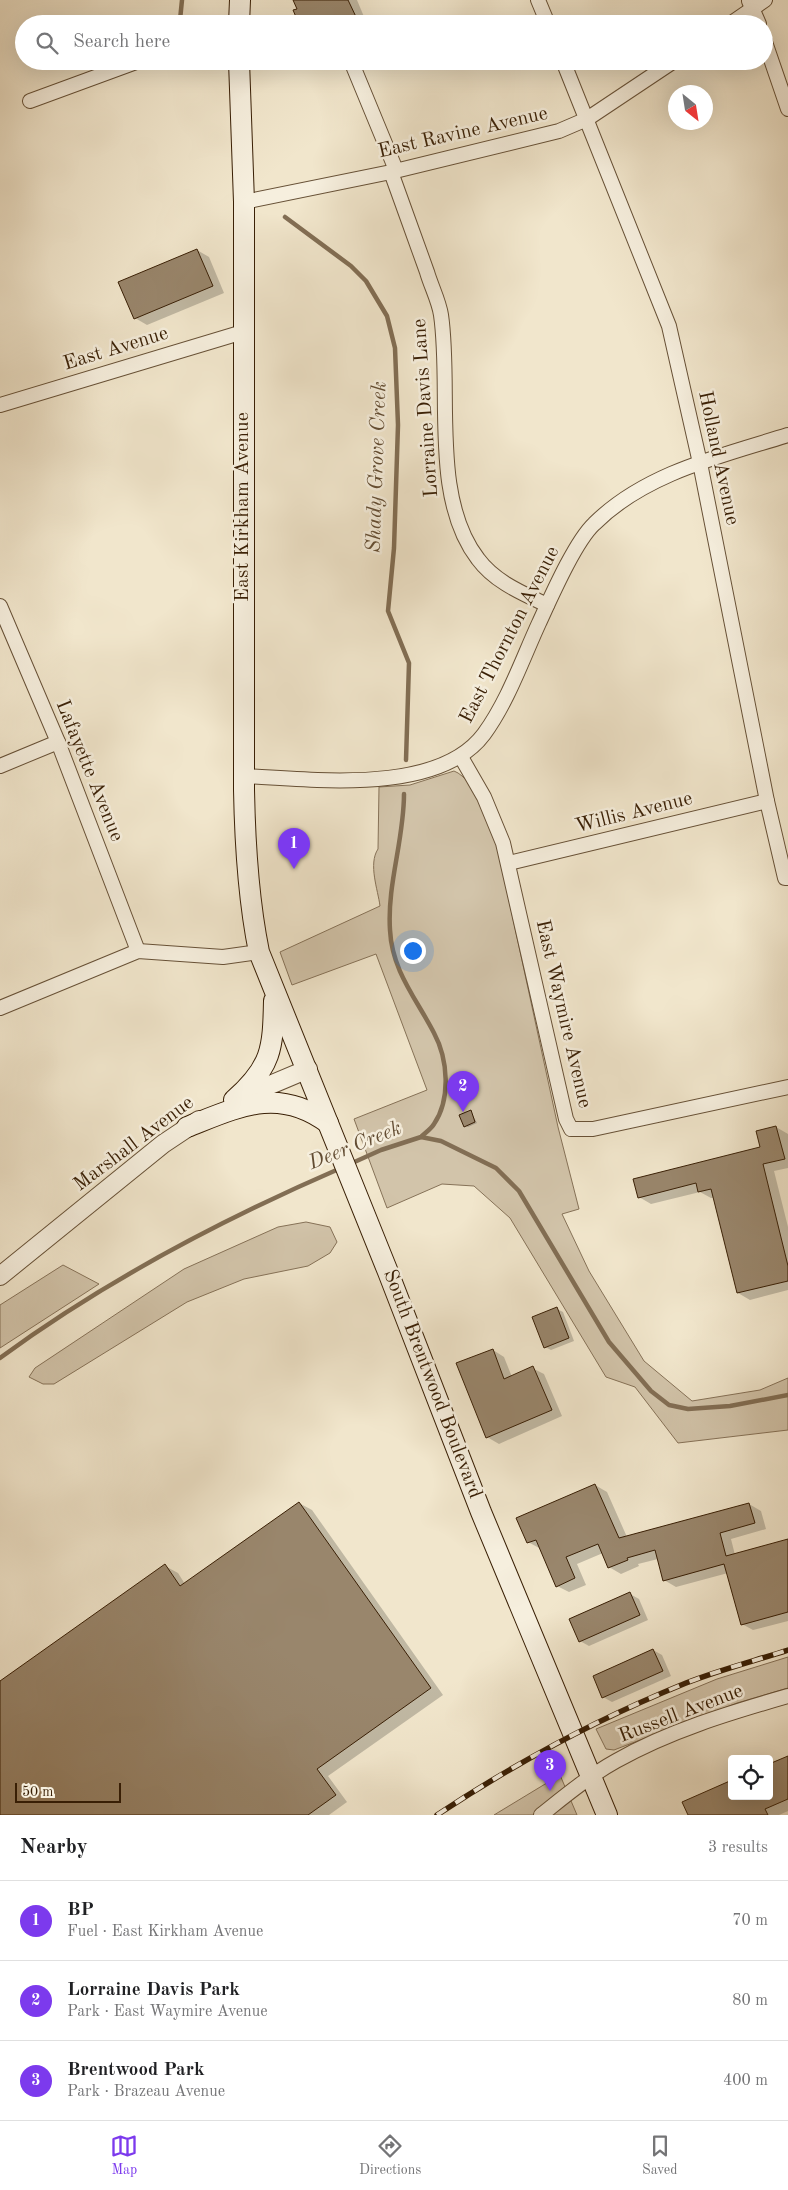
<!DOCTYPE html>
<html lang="en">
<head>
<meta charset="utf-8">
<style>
	:root { --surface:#fff; --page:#f2f2f2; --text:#202124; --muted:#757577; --line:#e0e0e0; --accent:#7c3aed }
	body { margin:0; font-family:"Old Standard TT",serif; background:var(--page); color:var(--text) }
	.controls { position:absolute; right:15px; bottom:15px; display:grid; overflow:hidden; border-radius:5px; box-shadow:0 5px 20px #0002 }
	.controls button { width:45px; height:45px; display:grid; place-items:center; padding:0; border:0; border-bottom:1px solid var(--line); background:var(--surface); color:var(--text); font:25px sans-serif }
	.compass { position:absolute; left:668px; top:85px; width:45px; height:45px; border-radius:50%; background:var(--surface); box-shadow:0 5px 20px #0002; rotate:150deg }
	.scale { position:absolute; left:15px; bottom:12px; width:106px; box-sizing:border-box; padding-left:5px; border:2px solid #391f05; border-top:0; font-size:14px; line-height:18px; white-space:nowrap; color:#391f05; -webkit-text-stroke:4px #f6efde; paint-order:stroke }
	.you { position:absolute; left:412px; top:950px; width:18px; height:18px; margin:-12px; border:4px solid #fff; border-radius:50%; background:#1a73e8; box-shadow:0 0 0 8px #1a73e833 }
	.badge { display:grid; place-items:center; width:32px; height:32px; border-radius:50%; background:var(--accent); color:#fff; font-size:16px; font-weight:700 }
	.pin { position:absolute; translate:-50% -41px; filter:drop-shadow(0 1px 2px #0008) }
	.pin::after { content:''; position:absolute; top:26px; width:18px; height:15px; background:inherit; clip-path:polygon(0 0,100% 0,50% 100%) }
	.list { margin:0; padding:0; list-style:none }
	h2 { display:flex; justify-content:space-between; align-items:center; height:65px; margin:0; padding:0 20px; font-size:21px }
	h2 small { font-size:16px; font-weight:400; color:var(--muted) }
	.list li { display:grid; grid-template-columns:32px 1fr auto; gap:15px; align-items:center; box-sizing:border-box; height:80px; padding:0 20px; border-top:1px solid var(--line) }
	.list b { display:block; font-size:19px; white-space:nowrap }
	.list p { margin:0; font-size:16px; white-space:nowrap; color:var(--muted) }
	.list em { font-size:16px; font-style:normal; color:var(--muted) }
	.icon { flex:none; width:28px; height:28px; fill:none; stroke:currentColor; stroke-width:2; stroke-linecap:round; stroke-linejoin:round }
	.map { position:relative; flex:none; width:788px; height:1815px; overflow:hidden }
	.search { position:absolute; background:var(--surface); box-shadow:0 5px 20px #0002; left:15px; right:15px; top:15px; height:55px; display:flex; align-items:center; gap:12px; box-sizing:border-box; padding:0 18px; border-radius:28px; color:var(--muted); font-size:19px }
	.sheet { height:305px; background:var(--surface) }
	nav { display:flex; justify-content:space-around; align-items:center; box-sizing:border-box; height:70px; border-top:1px solid var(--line); background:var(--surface); font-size:14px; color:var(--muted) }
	nav a { display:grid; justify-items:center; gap:2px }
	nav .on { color:var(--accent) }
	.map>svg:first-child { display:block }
</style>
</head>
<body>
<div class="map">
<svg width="788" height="1815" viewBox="0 0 788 1815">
	<rect width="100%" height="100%" fill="#f1e6cc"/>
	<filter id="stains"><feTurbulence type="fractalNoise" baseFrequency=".004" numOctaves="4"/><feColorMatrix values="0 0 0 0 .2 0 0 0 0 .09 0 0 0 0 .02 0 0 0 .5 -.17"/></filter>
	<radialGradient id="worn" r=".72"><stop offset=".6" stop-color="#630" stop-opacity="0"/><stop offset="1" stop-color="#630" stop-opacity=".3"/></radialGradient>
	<g fill="#d2c4aa" stroke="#867258">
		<path d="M 454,771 C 476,779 493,832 499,854 L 558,1127 L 579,1209 L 562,1214 L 589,1271 L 644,1361 L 692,1401 L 760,1390 L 788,1378 L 788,1430 L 678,1443 L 635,1387 L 606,1377 L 510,1218 L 474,1186 L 442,1184 L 387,1208 L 354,1119 L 427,1090 L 376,954 L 292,985 L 280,952 L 380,906 C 378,890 368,864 378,849 L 379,787 L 410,785 Z"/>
		<polygon points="306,1222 330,1227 337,1242 330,1253 308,1266 244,1279 187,1302 54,1384 43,1384 29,1377 35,1368 184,1269 278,1227"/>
		<polygon points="63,1265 99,1284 0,1348 0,1305"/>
		<polygon points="788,1657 788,1688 737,1703 614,1750 606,1749 596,1729 717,1679"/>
		<polygon points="560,1775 577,1815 494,1815"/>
	</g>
	<g fill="#0003">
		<polygon points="295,0 357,0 367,24 301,24"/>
		<polygon points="197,250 209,257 224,293 147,325 135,318"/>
		<polygon points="471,1112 477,1123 468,1127 465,1126"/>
		<polygon points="776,1127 788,1134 788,1168 774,1171 788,1227 788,1290 750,1300 738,1293 715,1198 711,1198 700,1192 651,1204 639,1197 761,1148"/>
		<polygon points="557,1309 563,1312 574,1341 551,1350 545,1347"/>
		<polygon points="493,1350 504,1357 512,1377 532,1368 544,1374 562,1416 499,1444 487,1437"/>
		<polygon points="595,1485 607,1492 627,1537 749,1504 761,1511 766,1529 731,1539 735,1555 788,1540 788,1621 753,1630 742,1624 728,1573 676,1587 664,1580 658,1559 638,1564 639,1566 621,1574 609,1567 603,1553 577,1564 586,1585 569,1592 557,1586 541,1549 528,1542"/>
		<polygon points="299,1503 312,1510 443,1695 328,1776 347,1802 329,1815 0,1815 0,1683 165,1566 178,1573 185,1584"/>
		<polygon points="630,1594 639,1599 648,1620 589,1646 580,1641"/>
		<polygon points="653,1650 662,1655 671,1676 612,1702 603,1697"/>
		<polygon points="788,1757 788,1811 779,1815 689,1815 732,1796 769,1796"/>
	</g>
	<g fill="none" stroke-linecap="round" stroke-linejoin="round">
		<g stroke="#826e54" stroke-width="4.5">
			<polyline points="180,20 182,0"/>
			<polyline points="285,217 351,266 366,281 387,316 395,348 398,425 394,548 388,611 409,663 406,760"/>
			<path d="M 404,794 C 404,840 387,884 390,930 C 392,971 416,998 434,1033 C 448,1059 451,1099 434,1124 C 431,1129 425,1133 421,1137"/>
			<polyline points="350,1164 381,1150 421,1137 441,1141 496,1168 519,1191 609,1342 651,1391 669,1405 688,1409 730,1406 788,1395"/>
			<path d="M 0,1358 C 106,1280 221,1220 341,1168"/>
		</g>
	</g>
	<g fill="#99866c" stroke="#391f05">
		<polygon points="293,0 348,0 358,21 351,24 299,24 293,10 297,9"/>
		<polygon points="197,249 213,286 134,319 118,282"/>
		<polygon points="471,1110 475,1122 464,1127 459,1115"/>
		<polygon points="776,1126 785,1159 763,1164 788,1266 788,1281 737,1293 711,1189 698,1192 696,1183 638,1198 633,1179 760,1147 756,1131"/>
		<polygon points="557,1307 569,1338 544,1348 532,1317"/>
		<polygon points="493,1349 504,1379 533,1366 552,1410 486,1438 456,1363"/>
		<polygon points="595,1484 619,1538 749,1503 755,1523 720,1533 726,1556 788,1539 788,1612 741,1625 724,1564 663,1581 655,1550 627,1558 628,1560 608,1568 598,1544 566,1557 575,1578 556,1587 536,1540 527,1543 516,1518"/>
		<polygon points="299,1502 431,1688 317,1769 336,1795 308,1815 0,1815 0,1681 165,1564 180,1586"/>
		<polygon points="630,1592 640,1615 579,1642 569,1619"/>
		<polygon points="653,1649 663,1671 602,1698 593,1676"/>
		<polygon points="788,1756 788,1799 765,1809 768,1815 688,1815 682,1802 732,1780 732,1796 769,1796 769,1764"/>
	</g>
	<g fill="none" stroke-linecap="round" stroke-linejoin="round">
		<defs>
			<g id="minor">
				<polyline points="538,0 548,24"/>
				<polyline points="749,1 759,24"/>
				<polyline points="730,24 765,0"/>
				<polyline points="764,39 788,109"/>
				<polyline points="351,61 396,170"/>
				<polyline points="563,61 669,326 700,463 767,801 785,878 788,878"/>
				<polyline points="30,101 139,61"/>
				<path d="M 391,172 C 403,205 415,239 427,272 C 431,286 439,301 441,315 C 452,390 430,497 478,559 C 495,582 522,593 547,605"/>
				<polyline points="244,202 391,172 559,131 587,119 674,61"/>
				<polyline points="0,405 243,332"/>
				<polyline points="0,606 58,742 138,951"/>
				<polyline points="461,757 484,797 503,843 566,1119 571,1129 593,1129 788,1087"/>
				<polyline points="0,766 58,742"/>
				<path d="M 243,776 C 312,779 438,796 484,734 C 508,701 522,660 539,623 C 551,597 575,542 594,524 C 645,473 721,456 788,435"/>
				<polyline points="509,863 767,801"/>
				<polyline points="0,1008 138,951 223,957 259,952"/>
				<path d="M 541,1815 C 565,1796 589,1776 616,1761 C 669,1731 729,1713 788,1696"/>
			</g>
			<g id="tertiary">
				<polyline points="237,1099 308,1069"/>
				<polyline points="0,1276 163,1144 199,1120"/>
			</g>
			<g id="secondary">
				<polyline points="239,24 240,0"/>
				<path d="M 239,61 L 244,202 L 244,790 C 245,845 248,898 259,952 L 388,1272 L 481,1512 L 607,1815"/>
				<path d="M 234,1100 C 272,1067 273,1048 274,1001"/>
				<path d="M 187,1127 C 238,1107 278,1086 328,1123"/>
			</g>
		</defs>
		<use href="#minor" stroke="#675137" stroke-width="16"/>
		<use href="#tertiary" stroke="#675137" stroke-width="20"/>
		<use href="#secondary" stroke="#391f05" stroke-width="22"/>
		<use href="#minor" stroke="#f6efde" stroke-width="14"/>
		<use href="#tertiary" stroke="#f6efde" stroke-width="18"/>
		<use href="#secondary" stroke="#f6efde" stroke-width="20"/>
		<defs>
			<path id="rail" d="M 437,1815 C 517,1762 597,1719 686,1683 C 719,1670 754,1661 788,1650"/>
		</defs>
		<use href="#rail" stroke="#391f05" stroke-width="5.5"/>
		<use href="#rail" stroke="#f6efde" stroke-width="4" stroke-dasharray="11" stroke-linecap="butt"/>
	</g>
	<g text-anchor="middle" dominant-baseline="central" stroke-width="5" stroke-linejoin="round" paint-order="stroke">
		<g font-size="20" fill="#391f05" stroke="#f6efde">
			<text transform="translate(463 133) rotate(-13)">East Ravine Avenue</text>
			<text transform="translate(116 349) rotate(-17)">East Avenue</text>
			<text transform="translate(426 408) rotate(-94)">Lorraine Davis Lane</text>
			<text transform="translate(718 458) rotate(78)">Holland Avenue</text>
			<text transform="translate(243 507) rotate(-90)">East Kirkham Avenue</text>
			<text transform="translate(510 635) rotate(-63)">East Thornton Avenue</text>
			<text transform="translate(89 771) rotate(68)">Lafayette Avenue</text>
			<text transform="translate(634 813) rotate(-14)">Willis Avenue</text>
			<text transform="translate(563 1014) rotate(77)">East Waymire Avenue</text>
			<text transform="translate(134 1144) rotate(-37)">Marshall Avenue</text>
			<text transform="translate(432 1384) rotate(69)">South Brentwood Boulevard</text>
			<text transform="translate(681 1714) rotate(-21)">Russell Avenue</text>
		</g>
		<g font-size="21" font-style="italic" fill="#634d33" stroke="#f6efde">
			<text transform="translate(377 467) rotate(-88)">Shady Grove Creek</text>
			<text transform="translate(355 1146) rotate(-22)">Deer Creek</text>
		</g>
	</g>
	<rect width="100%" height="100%" filter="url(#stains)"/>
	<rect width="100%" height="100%" fill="url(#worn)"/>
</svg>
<div class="controls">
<button><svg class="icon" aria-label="locate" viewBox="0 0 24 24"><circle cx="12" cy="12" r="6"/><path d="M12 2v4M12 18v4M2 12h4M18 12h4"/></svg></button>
</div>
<svg class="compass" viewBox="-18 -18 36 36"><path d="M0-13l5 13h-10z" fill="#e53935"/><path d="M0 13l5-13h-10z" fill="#757577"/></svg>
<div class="scale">50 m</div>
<div class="you"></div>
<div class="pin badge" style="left:294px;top:869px">1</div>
<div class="pin badge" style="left:463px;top:1112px">2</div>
<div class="pin badge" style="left:550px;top:1791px">3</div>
<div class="search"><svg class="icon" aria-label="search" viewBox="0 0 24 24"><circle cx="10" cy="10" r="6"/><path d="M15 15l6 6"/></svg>Search here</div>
</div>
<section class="sheet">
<h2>Nearby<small>3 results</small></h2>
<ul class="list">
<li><span class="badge">1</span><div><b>BP</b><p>Fuel · East Kirkham Avenue</p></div><em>70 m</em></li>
<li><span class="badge">2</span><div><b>Lorraine Davis Park</b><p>Park · East Waymire Avenue</p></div><em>80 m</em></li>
<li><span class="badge">3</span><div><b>Brentwood Park</b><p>Park · Brazeau Avenue</p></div><em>400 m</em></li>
</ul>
</section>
<nav>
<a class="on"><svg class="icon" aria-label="map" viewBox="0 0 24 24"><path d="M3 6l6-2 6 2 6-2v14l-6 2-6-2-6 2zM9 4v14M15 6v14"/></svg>Map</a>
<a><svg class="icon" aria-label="directions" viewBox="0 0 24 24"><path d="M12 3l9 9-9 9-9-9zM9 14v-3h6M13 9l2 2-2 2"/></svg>Directions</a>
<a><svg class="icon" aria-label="saved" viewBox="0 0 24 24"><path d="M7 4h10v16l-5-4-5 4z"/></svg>Saved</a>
</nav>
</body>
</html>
